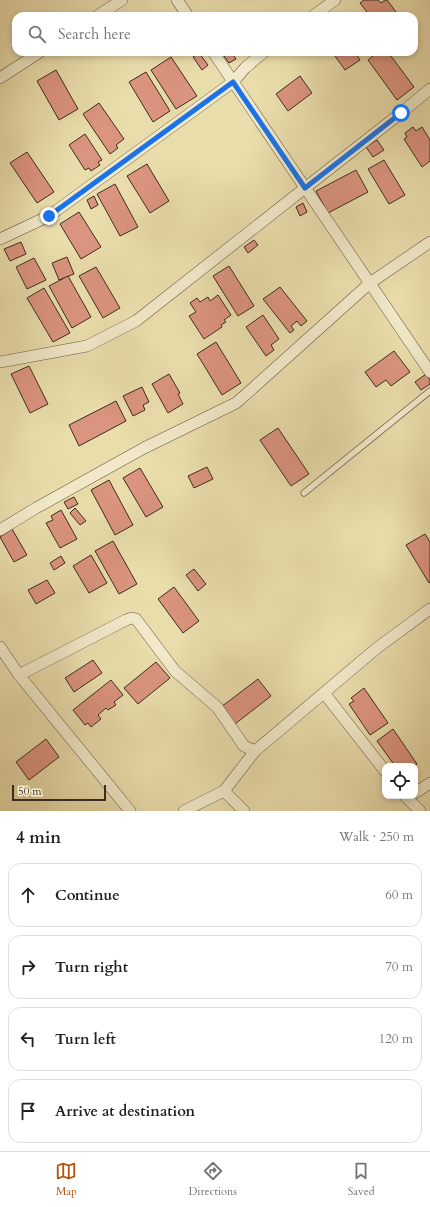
<!DOCTYPE html>
<html lang="en">
<head>
<meta charset="utf-8">
<style>
	:root { --surface:#fff; --page:#f2f2f2; --text:#202124; --muted:#757577; --line:#e0e0e0; --accent:#b45309 }
	body { margin:0; font-family:Cardo,serif; background:var(--page); color:var(--text) }
	.controls { position:absolute; right:12px; bottom:12px; display:grid; overflow:hidden; border-radius:8px; box-shadow:0 2px 6px #0003 }
	.controls button { width:36px; height:36px; display:grid; place-items:center; padding:0; border:0; border-bottom:1px solid var(--line); background:var(--surface); color:var(--text); font:20px sans-serif }
	.scale { position:absolute; left:12px; bottom:10px; width:94px; box-sizing:border-box; padding-left:4px; border:2px solid #3c2d20; border-top:0; font-size:11px; line-height:14px; white-space:nowrap; color:#3c2d20; -webkit-text-stroke:3px #f1e9c9; paint-order:stroke }
	.stop { position:absolute; width:12px; height:12px; margin:-9px; border:3px solid #1a73e8; border-radius:50%; background:#fff }
	.stop.end { background:#1a73e8; border-color:#fff; box-shadow:0 1px 4px #0008 }
	.list { margin:0; padding:0; list-style:none }
	h2 { display:flex; justify-content:space-between; align-items:center; height:52px; margin:0; padding:0 16px; font-size:17px }
	h2 small { font-size:13px; font-weight:400; color:var(--muted) }
	.list li { display:grid; grid-template-columns:26px 1fr auto; gap:12px; align-items:center; box-sizing:border-box; height:64px; margin:0 8px 8px; padding:0 8px; border:1px solid var(--line); border-radius:12px }
	.list b { display:block; font-size:15px; white-space:nowrap }
	.list em { font-size:13px; font-style:normal; color:var(--muted) }
	.icon { flex:none; width:22px; height:22px; fill:none; stroke:currentColor; stroke-width:2; stroke-linecap:round; stroke-linejoin:round }
	.map { position:relative; flex:none; width:430px; height:811px; overflow:hidden }
	.search { position:absolute; background:var(--surface); box-shadow:0 2px 6px #0003; left:12px; right:12px; top:12px; height:44px; display:flex; align-items:center; gap:10px; box-sizing:border-box; padding:0 14px; border-radius:12px; color:var(--muted); font-size:15px }
	.sheet { height:340px; background:var(--surface) }
	nav { display:flex; justify-content:space-around; align-items:center; box-sizing:border-box; height:56px; border-top:1px solid var(--line); background:var(--surface); font-size:11px; color:var(--muted) }
	nav a { display:grid; justify-items:center; gap:2px }
	nav .on { color:var(--accent) }
	.map>svg:first-child { display:block }
</style>
</head>
<body>
<div class="map">
<svg width="430" height="811" viewBox="0 0 430 811">
	<rect width="100%" height="100%" fill="#eaddac"/>
	<filter id="stains"><feTurbulence type="fractalNoise" baseFrequency=".005" numOctaves="4"/><feColorMatrix values="0 0 0 0 .2 0 0 0 0 .09 0 0 0 0 .02 0 0 0 .5 -.17"/></filter>
	<radialGradient id="worn" r=".72"><stop offset=".6" stop-color="#630" stop-opacity="0"/><stop offset="1" stop-color="#630" stop-opacity=".3"/></radialGradient>
	<g fill="#db947e" stroke="#3c2d20">
		<polygon points="364,0 378,0 381,3 385,0 387,0 399,16 370,16 360,3"/>
		<polygon points="221,52 231,52 236,59 229,63"/>
		<polygon points="332,52 355,52 360,60 345,70"/>
		<polygon points="378,52 388,52 414,87 397,100 368,60"/>
		<polygon points="199,53 208,65 202,70 193,57"/>
		<polygon points="171,57 197,96 176,109 151,70"/>
		<polygon points="56,70 78,109 59,120 37,81"/>
		<polygon points="146,72 170,111 153,122 129,82"/>
		<polygon points="300,76 312,93 288,111 276,94"/>
		<polygon points="99,103 124,139 116,145 118,148 110,154 83,114"/>
		<polygon points="413,127 416,131 422,127 430,140 430,161 422,167 404,139 407,137 405,133"/>
		<polygon points="85,134 102,160 98,162 100,165 91,171 89,168 85,170 69,145"/>
		<polygon points="377,140 384,150 373,157 366,147"/>
		<polygon points="27,152 54,192 37,203 10,163"/>
		<polygon points="384,160 405,195 389,204 368,169"/>
		<polygon points="147,164 169,201 150,213 127,176"/>
		<polygon points="356,170 368,192 328,213 316,191"/>
		<polygon points="115,184 138,227 120,236 97,194"/>
		<polygon points="94,196 98,205 91,209 87,200"/>
		<polygon points="303,203 307,212 300,216 296,207"/>
		<polygon points="79,212 101,247 81,259 60,224"/>
		<polygon points="254,240 258,245 248,253 244,247"/>
		<polygon points="21,242 26,254 10,261 4,249"/>
		<polygon points="67,257 74,274 59,280 52,263"/>
		<polygon points="34,258 46,280 27,289 16,267"/>
		<polygon points="229,266 254,306 238,316 213,276"/>
		<polygon points="96,267 120,308 103,318 79,276"/>
		<polygon points="68,276 91,317 72,328 49,286"/>
		<polygon points="280,287 307,321 301,326 297,321 291,326 294,330 290,333 263,299"/>
		<polygon points="44,288 70,333 53,342 27,298"/>
		<polygon points="218,295 231,315 224,320 226,322 221,325 222,327 204,339 189,316 196,312 190,303 197,298 200,302 208,297 210,301"/>
		<polygon points="263,315 279,339 271,345 274,350 266,356 246,327"/>
		<polygon points="216,342 241,383 222,395 197,354"/>
		<polygon points="394,351 410,372 391,386 386,380 376,387 365,372"/>
		<polygon points="29,366 48,404 30,413 11,374"/>
		<polygon points="169,374 180,393 178,394 183,404 168,413 152,384"/>
		<polygon points="426,374 430,380 430,384 421,390 415,382"/>
		<polygon points="142,387 149,402 143,405 145,410 133,416 123,396"/>
		<polygon points="116,401 126,421 79,446 69,425"/>
		<polygon points="278,428 309,474 291,486 260,440"/>
		<polygon points="207,467 213,479 194,488 188,476"/>
		<polygon points="140,468 163,507 146,517 123,478"/>
		<polygon points="109,480 133,525 115,535 91,490"/>
		<polygon points="74,497 78,504 68,509 64,502"/>
		<polygon points="75,508 86,521 80,525 70,513"/>
		<polygon points="61,510 77,539 60,548 46,523 53,520 51,516"/>
		<polygon points="12,529 27,555 14,562 0,537"/>
		<polygon points="425,534 430,542 430,582 429,583 406,545"/>
		<polygon points="113,541 137,584 119,594 95,551"/>
		<polygon points="91,555 107,583 89,593 73,566"/>
		<polygon points="61,556 65,563 54,570 50,563"/>
		<polygon points="194,569 206,584 198,591 186,575"/>
		<polygon points="47,580 55,593 36,604 28,590"/>
		<polygon points="174,587 199,621 183,633 158,599"/>
		<polygon points="93,660 102,673 74,692 65,678"/>
		<polygon points="156,662 170,678 138,704 124,688"/>
		<polygon points="258,679 271,696 235,724 221,707"/>
		<polygon points="111,680 123,695 114,702 116,705 108,710 106,708 98,715 101,719 91,727 88,723 85,725 73,710"/>
		<polygon points="364,688 388,723 370,735 349,704 354,701 351,698"/>
		<polygon points="393,729 417,764 415,766 395,766 377,741"/>
		<polygon points="46,739 59,757 29,780 16,762"/>
	</g>
	<g fill="none" stroke-linecap="round" stroke-linejoin="round">
		<defs>
			<polyline id="service" points="304,493 430,391"/>
			<g id="minor">
				<polyline points="177,0 188,16"/>
				<polyline points="97,16 122,0"/>
				<polyline points="313,16 335,0"/>
				<polyline points="213,52 430,372"/>
				<polyline points="0,78 40,52"/>
				<polyline points="0,239 49,216 233,82 245,68 264,52"/>
				<polyline points="0,362 87,346 136,321 305,188 401,113 430,89"/>
				<polyline points="0,530 36,508 144,448 236,403 253,388 370,283 430,242"/>
				<polyline points="0,647 19,675 130,811"/>
				<polyline points="19,675 126,620 132,618 136,619 175,671 217,707 244,746 255,751"/>
				<polyline points="324,693 385,771"/>
				<polyline points="224,791 244,811"/>
				<polyline points="415,793 430,783"/>
				<polyline points="405,796 420,811"/>
				<polyline points="184,811 224,791 255,751 377,648 430,609"/>
			</g>
		</defs>
		<use href="#service" stroke="#685943" stroke-width="7"/>
		<use href="#minor" stroke="#685943" stroke-width="12"/>
		<use href="#service" stroke="#f1e9c9" stroke-width="5.5"/>
		<use href="#minor" stroke="#f1e9c9" stroke-width="11"/>
	</g>
	<g fill="none" stroke-linecap="round" stroke-linejoin="round">
		<polyline stroke="#1a73e8" stroke-width="5" points="49,216 233,82 305,188 401,113"/>
	</g>
	<rect width="100%" height="100%" filter="url(#stains)"/>
	<rect width="100%" height="100%" fill="url(#worn)"/>
</svg>
<div class="controls">
<button><svg class="icon" aria-label="locate" viewBox="0 0 24 24"><circle cx="12" cy="12" r="6"/><path d="M12 2v4M12 18v4M2 12h4M18 12h4"/></svg></button>
</div>
<div class="scale">50 m</div>
<div class="stop" style="left:401px;top:113px"></div>
<div class="stop end" style="left:49px;top:216px"></div>
<div class="search"><svg class="icon" aria-label="search" viewBox="0 0 24 24"><circle cx="10" cy="10" r="6"/><path d="M15 15l6 6"/></svg>Search here</div>
</div>
<section class="sheet">
<h2>4 min<small>Walk · 250 m</small></h2>
<ul class="list">
<li><svg class="icon" aria-label="ahead" viewBox="0 0 24 24"><path d="M12 20V5M6 11l6-6 6 6"/></svg><div><b>Continue</b></div><em>60 m</em></li>
<li><svg class="icon" aria-label="right" viewBox="0 0 24 24"><path d="M7 20v-9h11M14 6l5 5-5 5"/></svg><div><b>Turn right</b></div><em>70 m</em></li>
<li><svg class="icon" aria-label="left" viewBox="0 0 24 24"><path d="M17 20v-9H6M10 6l-5 5 5 5"/></svg><div><b>Turn left</b></div><em>120 m</em></li>
<li><svg class="icon" aria-label="arrive" viewBox="0 0 24 24"><path d="M6 21V4h12l-3 4 3 4H6"/></svg><div><b>Arrive at destination</b></div></li>
</ul>
</section>
<nav>
<a class="on"><svg class="icon" aria-label="map" viewBox="0 0 24 24"><path d="M3 6l6-2 6 2 6-2v14l-6 2-6-2-6 2zM9 4v14M15 6v14"/></svg>Map</a>
<a><svg class="icon" aria-label="directions" viewBox="0 0 24 24"><path d="M12 3l9 9-9 9-9-9zM9 14v-3h6M13 9l2 2-2 2"/></svg>Directions</a>
<a><svg class="icon" aria-label="saved" viewBox="0 0 24 24"><path d="M7 4h10v16l-5-4-5 4z"/></svg>Saved</a>
</nav>
</body>
</html>
